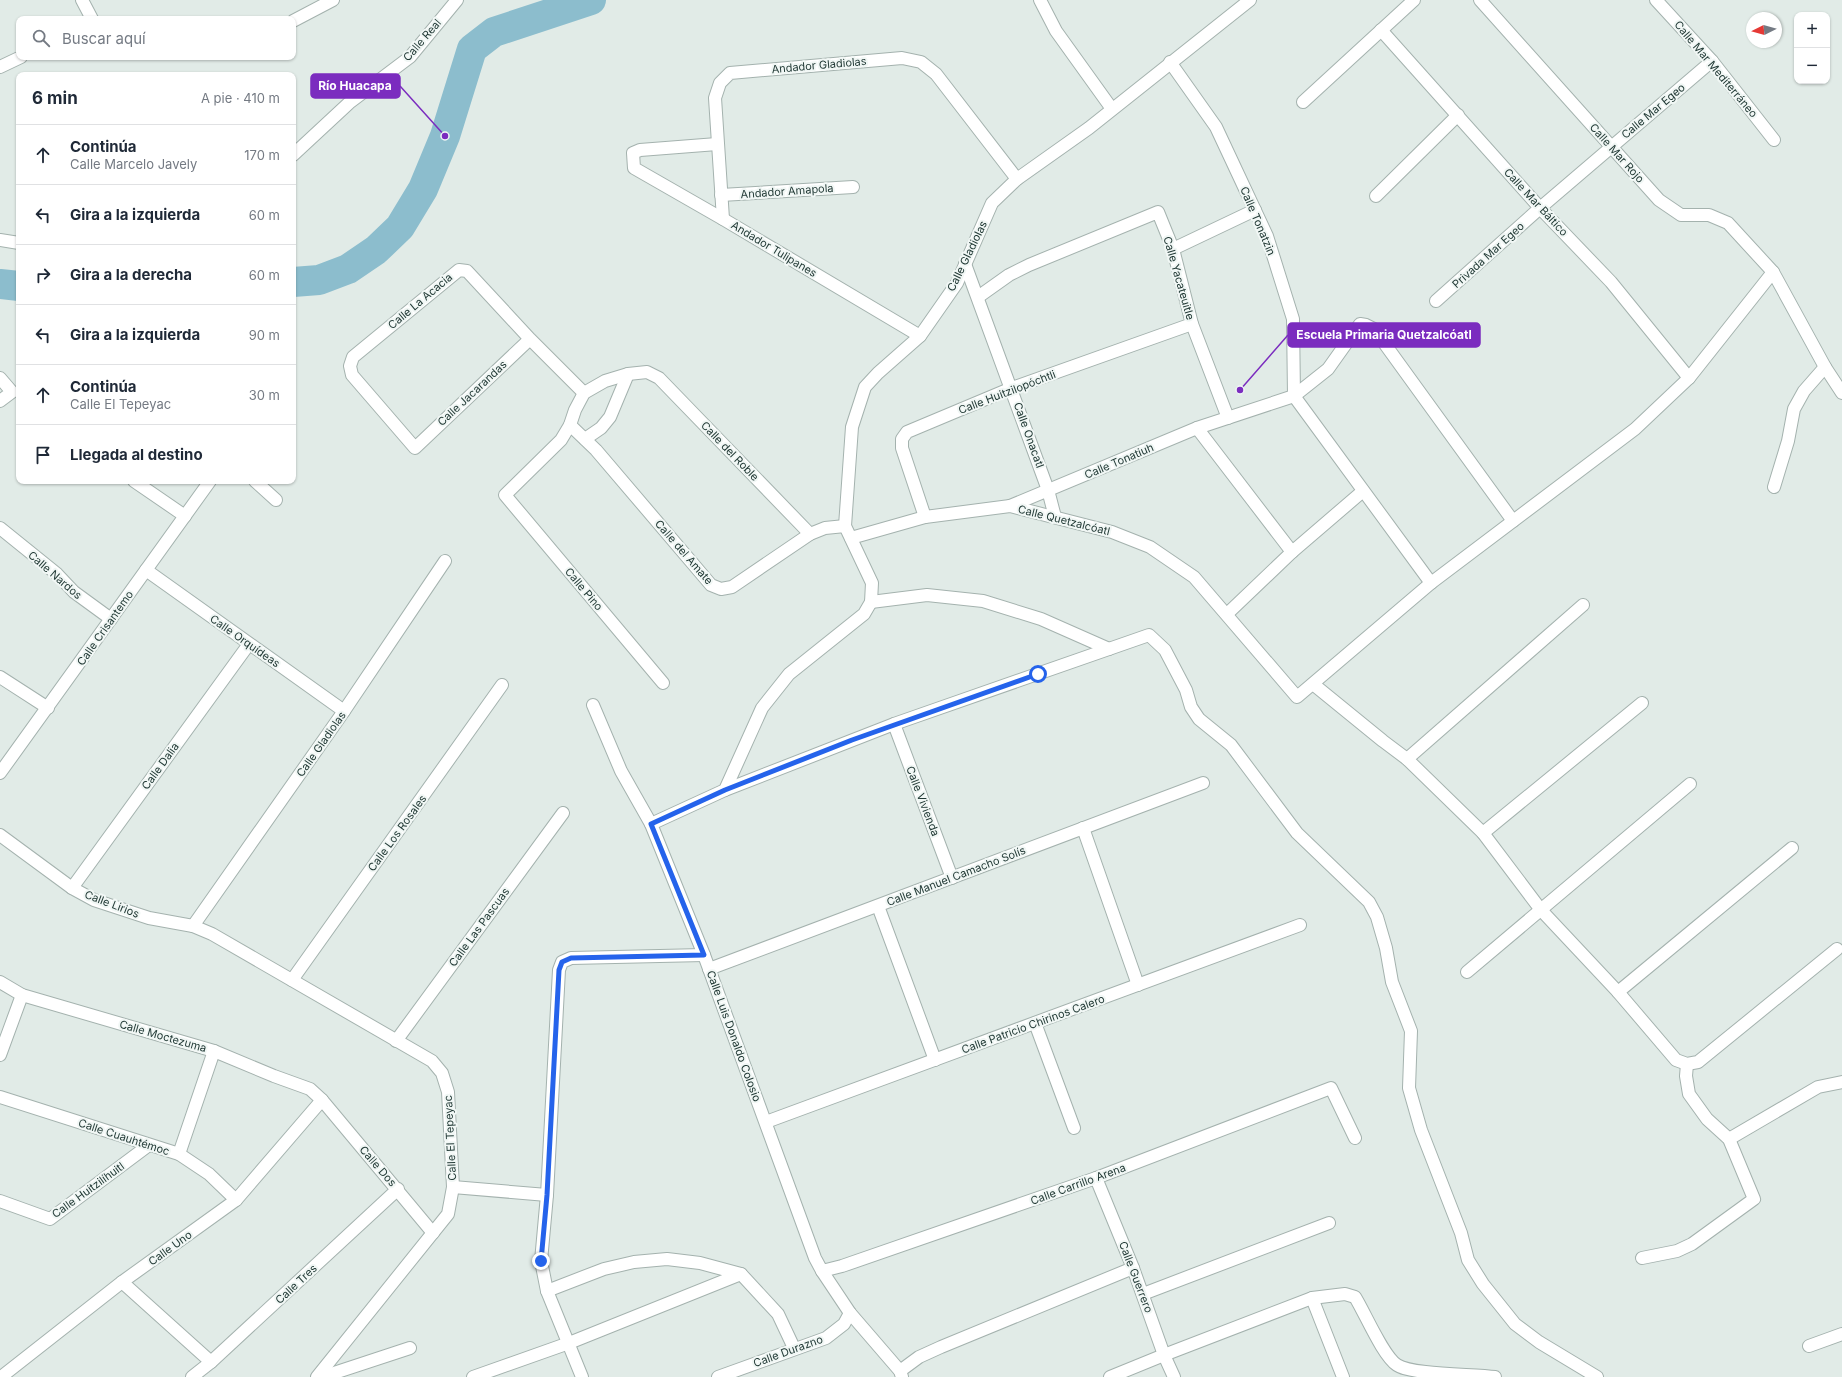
<!DOCTYPE html>
<html lang="es">
<head>
<meta charset="utf-8">
<style>
	:root { --surface:#fff; --page:#f2f2f3; --text:#1f2937; --muted:#747a83; --line:#e0e1e3 }
	body { margin:0; font-family:Inter,sans-serif; background:var(--page); color:var(--text) }
	.controls { position:absolute; right:12px; top:12px; display:grid; overflow:hidden; border-radius:8px; box-shadow:0 1px 3px #0004 }
	.controls button { width:36px; height:36px; display:grid; place-items:center; padding:0; border:0; border-bottom:1px solid var(--line); background:var(--surface); color:var(--text); font:20px sans-serif }
	.compass { position:absolute; left:1746px; top:12px; width:36px; height:36px; border-radius:50%; background:var(--surface); box-shadow:0 1px 3px #0004; rotate:265deg }
	.stop { position:absolute; width:12px; height:12px; margin:-9px; border:3px solid #2563eb; border-radius:50%; background:#fff }
	.stop.end { background:#2563eb; border-color:#fff; box-shadow:0 1px 4px #0008 }
	.list { margin:0; padding:0; list-style:none }
	h2 { display:flex; justify-content:space-between; align-items:center; height:52px; margin:0; padding:0 16px; font-size:17px }
	h2 small { font-size:13px; font-weight:400; color:var(--muted) }
	.list li { display:grid; grid-template-columns:26px 1fr auto; gap:12px; align-items:center; box-sizing:border-box; height:60px; padding:0 16px; border-top:1px solid var(--line) }
	.list b { display:block; font-size:15px; white-space:nowrap }
	.list p { margin:0; font-size:13px; white-space:nowrap; color:var(--muted) }
	.list em { font-size:13px; font-style:normal; color:var(--muted) }
	.icon { flex:none; width:22px; height:22px; fill:none; stroke:currentColor; stroke-width:2; stroke-linecap:round; stroke-linejoin:round }
	.map { position:relative; flex:none; width:1842px; height:1377px; overflow:hidden }
	.search { position:absolute; background:var(--surface); box-shadow:0 1px 3px #0004; left:16px; top:16px; width:280px; height:44px; display:flex; align-items:center; gap:10px; box-sizing:border-box; padding:0 14px; border-radius:8px; color:var(--muted); font-size:15px }
	.panel { position:absolute; background:var(--surface); box-shadow:0 1px 3px #0004; left:16px; top:72px; width:280px; height:412px; border-radius:8px }
	.map>svg:first-child { display:block }
</style>
</head>
<body>
<div class="map">
<svg width="1842" height="1377" viewBox="0 0 1842 1377">
	<rect width="100%" height="100%" fill="#e1ebe7"/>
	<g fill="none" stroke-linecap="round" stroke-linejoin="round">
		<g stroke="#8cbdcd" stroke-width="30">
			<polyline points="293,282 319,280 348,269 376,250 400,227 423,189 445,136 472,49 494,32 591,0"/>
			<polyline points="0,284 19,286"/>
		</g>
		<defs>
			<g id="minor">
				<polyline points="82,0 92,19"/>
				<polyline points="1040,0 1056,31 1112,109"/>
				<polyline points="1480,0 1659,200 1681,215 1709,215 1728,223 1773,272 1825,367 1842,393"/>
				<polyline points="1656,0 1712,61 1774,140"/>
				<polyline points="293,21 333,0"/>
				<polyline points="1381,30 1540,208 1611,282 1689,378"/>
				<polyline points="1170,62 1216,127 1267,236 1293,319 1294,396"/>
				<polyline points="0,67 21,57"/>
				<polyline points="1303,102 1414,0"/>
				<polyline points="717,144 640,150 633,153 634,168 723,219 920,336"/>
				<polyline points="293,155 349,103 410,57 457,0"/>
				<polyline points="721,195 853,187"/>
				<polyline points="1376,196 1458,115"/>
				<polyline points="723,219 715,98 720,83 730,73 902,58 921,62 936,74 1017,179"/>
				<polyline points="0,240 19,243"/>
				<polyline points="1173,249 1255,210"/>
				<polyline points="965,264 1048,490 1055,517"/>
				<polyline points="978,297 1009,275 1029,265 1158,212 1173,249 1192,324 1228,418"/>
				<polyline points="1436,301 1540,208 1712,61"/>
				<polyline points="530,339 415,448 352,375 350,366 353,357 459,270 467,271 530,339 584,393"/>
				<polyline points="1294,396 1431,583"/>
				<polyline points="570,425 596,450 711,585 721,589 732,587 810,534 825,528 845,526"/>
				<polyline points="1197,428 1292,552"/>
				<polyline points="585,439 601,428 610,417 628,374"/>
				<polyline points="134,481 185,516"/>
				<polyline points="255,481 276,500"/>
				<polyline points="1774,487 1788,441 1794,409 1804,391 1825,367"/>
				<polyline points="1010,506 1197,428 1294,396 1328,369 1360,324 1366,325 1374,329 1513,521"/>
				<polyline points="925,517 902,448 902,439 907,432 1012,388 1192,324"/>
				<polyline points="0,528 57,574 74,592 111,619"/>
				<polyline points="851,538 925,517 1010,506 1112,532 1150,547 1194,577 1297,697 1431,583 1635,429 1689,378 1773,272"/>
				<polyline points="146,570 344,711"/>
				<polyline points="871,602 927,595 983,601 1041,619 1109,649"/>
				<polyline points="1227,614 1292,552 1363,491"/>
				<polyline points="0,677 48,708"/>
				<polyline points="663,683 505,495 561,440 570,425 575,410 584,393 605,381 628,374 647,372 659,378 810,534"/>
				<polyline points="1313,684 1383,741 1407,759 1483,833 1541,910 1618,992 1676,1060 1687,1064 1698,1062 1837,949"/>
				<polyline points="593,705 621,771 651,824"/>
				<polyline points="894,724 952,878"/>
				<polyline points="1407,759 1583,605"/>
				<polyline points="0,773 210,481"/>
				<polyline points="725,790 894,724 1149,635 1165,650 1186,690 1191,707 1199,719 1231,745 1297,833 1369,902 1377,917 1386,948 1392,982 1411,1031 1409,1088 1421,1130 1461,1233 1468,1260 1483,1284 1515,1324 1539,1342 1597,1377"/>
				<polyline points="1083,828 1138,985"/>
				<polyline points="1483,833 1642,703"/>
				<polyline points="72,888 249,644"/>
				<polyline points="878,906 935,1060"/>
				<polyline points="193,926 344,711 445,561"/>
				<polyline points="709,969 1203,783"/>
				<polyline points="1467,972 1690,784"/>
				<polyline points="292,980 502,685"/>
				<polyline points="0,982 22,995 214,1051 274,1076 310,1089 322,1100 433,1233"/>
				<polyline points="1618,992 1792,848"/>
				<polyline points="1035,1023 1074,1128"/>
				<polyline points="396,1041 563,813"/>
				<polyline points="0,1055 22,995"/>
				<polyline points="0,1097 179,1154 209,1174 236,1200"/>
				<polyline points="766,1122 1300,925"/>
				<polyline points="1729,1139 1818,1087 1842,1082"/>
				<polyline points="179,1154 214,1051"/>
				<polyline points="1096,1178 1331,1088 1355,1138"/>
				<polyline points="453,1187 547,1195"/>
				<polyline points="0,1201 50,1219 149,1145"/>
				<polyline points="1642,1258 1677,1251 1692,1244 1754,1199 1729,1139 1707,1119 1689,1094 1686,1076 1687,1064"/>
				<polyline points="822,1271 850,1313 900,1371 902,1377"/>
				<polyline points="122,1282 211,1362"/>
				<polyline points="547,1291 604,1269 634,1262 667,1259 700,1263 741,1274 778,1314 794,1348"/>
				<polyline points="1143,1294 1329,1223"/>
				<polyline points="1312,1298 1343,1377"/>
				<polyline points="1809,1346 1842,1334"/>
				<polyline points="900,1371 919,1357 941,1347 1133,1268"/>
				<polyline points="1,1377 122,1282 236,1200 322,1100"/>
				<polyline points="192,1377 211,1362 398,1189"/>
				<polyline points="322,1377 410,1348"/>
				<polyline points="473,1377 569,1343 741,1274"/>
				<polyline points="582,1377 547,1291 541,1261 547,1195 559,970 562,962 571,958 704,955"/>
				<polyline points="718,1377 826,1338 844,1324 850,1313"/>
				<path d="M 1110,1377 L 1164,1355 L 1312,1298 L 1345,1294 L 1355,1297 C 1365,1313 1383,1356 1397,1365 C 1412,1375 1473,1374 1495,1377"/>
			</g>
			<g id="tertiary">
				<polyline points="0,378 12,392 0,401"/>
				<polyline points="0,835 72,888 94,900 149,918 193,926 212,934 432,1061 442,1073 448,1092 453,1187 448,1214 317,1377"/>
				<polyline points="1174,1377 1164,1355 1133,1268 1096,1178 842,1266 822,1271 815,1258 704,955 651,824 725,790 762,708 789,674 864,614 871,602 872,583 845,526 852,427 865,387 878,373 920,336 957,283 992,203 1017,179 1089,128 1250,0"/>
			</g>
		</defs>
		<use href="#minor" stroke="#a4b2ae" stroke-width="14"/>
		<use href="#tertiary" stroke="#a4b2ae" stroke-width="14"/>
		<use href="#minor" stroke="#fff" stroke-width="12"/>
		<use href="#tertiary" stroke="#fff" stroke-width="12"/>
	</g>
	<g fill="none" stroke-linecap="round" stroke-linejoin="round">
		<polyline stroke="#2563eb" stroke-width="5" points="541,1261 547,1195 559,970 562,962 571,958 704,955 651,824 725,790 852,740 1038,674"/>
	</g>
	<g text-anchor="middle" dominant-baseline="central" stroke-width="4" stroke-linejoin="round" paint-order="stroke">
		<g font-size="11" fill="#223a36" stroke="#f1f7f5">
			<text transform="translate(422 40) rotate(-49)">Calle Real</text>
			<text transform="translate(819 65) rotate(-5)">Andador Gladiolas</text>
			<text transform="translate(1716 69) rotate(50)">Calle Mar Mediterráneo</text>
			<text transform="translate(1653 111) rotate(-40)">Calle Mar Egeo</text>
			<text transform="translate(1617 153) rotate(48)">Calle Mar Rojo</text>
			<text transform="translate(787 191) rotate(-4)">Andador Amapola</text>
			<text transform="translate(1536 202) rotate(47)">Calle Mar Báltico</text>
			<text transform="translate(1258 221) rotate(67)">Calle Tonatzin</text>
			<text transform="translate(774 249) rotate(31)">Andador Tulipanes</text>
			<text transform="translate(1488 255) rotate(-42)">Privada Mar Egeo</text>
			<text transform="translate(967 256) rotate(-64)">Calle Gladiolas</text>
			<text transform="translate(1179 278) rotate(74)">Calle Yacateuitle</text>
			<text transform="translate(420 301) rotate(-40)">Calle La Acacia</text>
			<text transform="translate(1007 392) rotate(-21)">Calle Huitzilopóchtli</text>
			<text transform="translate(472 393) rotate(-43)">Calle Jacarandas</text>
			<text transform="translate(1029 435) rotate(70)">Calle Onacatl</text>
			<text transform="translate(730 451) rotate(46)">Calle del Roble</text>
			<text transform="translate(1119 461) rotate(-23)">Calle Tonatiuh</text>
			<text transform="translate(1064 520) rotate(14)">Calle Quetzalcóatl</text>
			<text transform="translate(684 552) rotate(49)">Calle del Amate</text>
			<text transform="translate(55 575) rotate(41)">Calle Nardos</text>
			<text transform="translate(584 589) rotate(50)">Calle Pino</text>
			<text transform="translate(105 628) rotate(-55)">Calle Crisantemo</text>
			<text transform="translate(245 641) rotate(35)">Calle Orquídeas</text>
			<text transform="translate(321 744) rotate(-55)">Calle Gladiolas</text>
			<text transform="translate(160 766) rotate(-54)">Calle Dalia</text>
			<text transform="translate(923 801) rotate(69)">Calle Vivienda</text>
			<text transform="translate(397 833) rotate(-54)">Calle Los Rosales</text>
			<text transform="translate(956 876) rotate(-21)">Calle Manuel Camacho Solís</text>
			<text transform="translate(112 904) rotate(21)">Calle Lirios</text>
			<text transform="translate(479 927) rotate(-54)">Calle Las Pascuas</text>
			<text transform="translate(1033 1024) rotate(-20)">Calle Patricio Chirinos Calero</text>
			<text transform="translate(163 1036) rotate(16)">Calle Moctezuma</text>
			<text transform="translate(734 1036) rotate(70)">Calle Luis Donaldo Colosio</text>
			<text transform="translate(124 1137) rotate(18)">Calle Cuauhtémoc</text>
			<text transform="translate(450 1138) rotate(-93)">Calle El Tepeyac</text>
			<text transform="translate(378 1166) rotate(49)">Calle Dos</text>
			<text transform="translate(1078 1184) rotate(-20)">Calle Carrillo Arena</text>
			<text transform="translate(88 1190) rotate(-36)">Calle Huitzilíhuitl</text>
			<text transform="translate(170 1248) rotate(-36)">Calle Uno</text>
			<text transform="translate(1136 1277) rotate(69)">Calle Guerrero</text>
			<text transform="translate(296 1284) rotate(-43)">Calle Tres</text>
			<text transform="translate(788 1351) rotate(-20)">Calle Durazno</text>
		</g>
	</g>
	<path fill="none" stroke="#7b2cbf" stroke-width="1.5" d="M445 136L400 86M1240 390L1288 335"/>
	<g fill="#7b2cbf" stroke="#f1f7f5" stroke-width="1.5">
		<circle cx="445" cy="136" r="4"/>
		<circle cx="1240" cy="390" r="4"/>
	</g>
	<g fill="#7b2cbf" stroke="#7b2cbf" stroke-width="1.5">
		<rect x="311" y="74" width="89" height="24" rx="4"/>
		<rect x="1288" y="323" width="192" height="24" rx="4"/>
	</g>
	<g font-size="12" text-anchor="middle" font-weight="bold" fill="#fff">
		<text x="355" y="90">Río Huacapa</text>
		<text x="1384" y="339">Escuela Primaria Quetzalcóatl</text>
	</g>
</svg>
<div class="controls">
<button>+</button>
<button>−</button>
</div>
<svg class="compass" viewBox="-18 -18 36 36"><path d="M0-13l5 13h-10z" fill="#e53935"/><path d="M0 13l5-13h-10z" fill="#747a83"/></svg>
<div class="stop" style="left:1038px;top:674px"></div>
<div class="stop end" style="left:541px;top:1261px"></div>
<div class="search"><svg class="icon" aria-label="search" viewBox="0 0 24 24"><circle cx="10" cy="10" r="6"/><path d="M15 15l6 6"/></svg>Buscar aquí</div>
<section class="panel">
<h2>6 min<small>A pie · 410 m</small></h2>
<ul class="list">
<li><svg class="icon" aria-label="ahead" viewBox="0 0 24 24"><path d="M12 20V5M6 11l6-6 6 6"/></svg><div><b>Continúa</b><p>Calle Marcelo Javely</p></div><em>170 m</em></li>
<li><svg class="icon" aria-label="left" viewBox="0 0 24 24"><path d="M17 20v-9H6M10 6l-5 5 5 5"/></svg><div><b>Gira a la izquierda</b></div><em>60 m</em></li>
<li><svg class="icon" aria-label="right" viewBox="0 0 24 24"><path d="M7 20v-9h11M14 6l5 5-5 5"/></svg><div><b>Gira a la derecha</b></div><em>60 m</em></li>
<li><svg class="icon" aria-label="left" viewBox="0 0 24 24"><path d="M17 20v-9H6M10 6l-5 5 5 5"/></svg><div><b>Gira a la izquierda</b></div><em>90 m</em></li>
<li><svg class="icon" aria-label="ahead" viewBox="0 0 24 24"><path d="M12 20V5M6 11l6-6 6 6"/></svg><div><b>Continúa</b><p>Calle El Tepeyac</p></div><em>30 m</em></li>
<li><svg class="icon" aria-label="arrive" viewBox="0 0 24 24"><path d="M6 21V4h12l-3 4 3 4H6"/></svg><div><b>Llegada al destino</b></div></li>
</ul>
</section>
</div>
</body>
</html>
